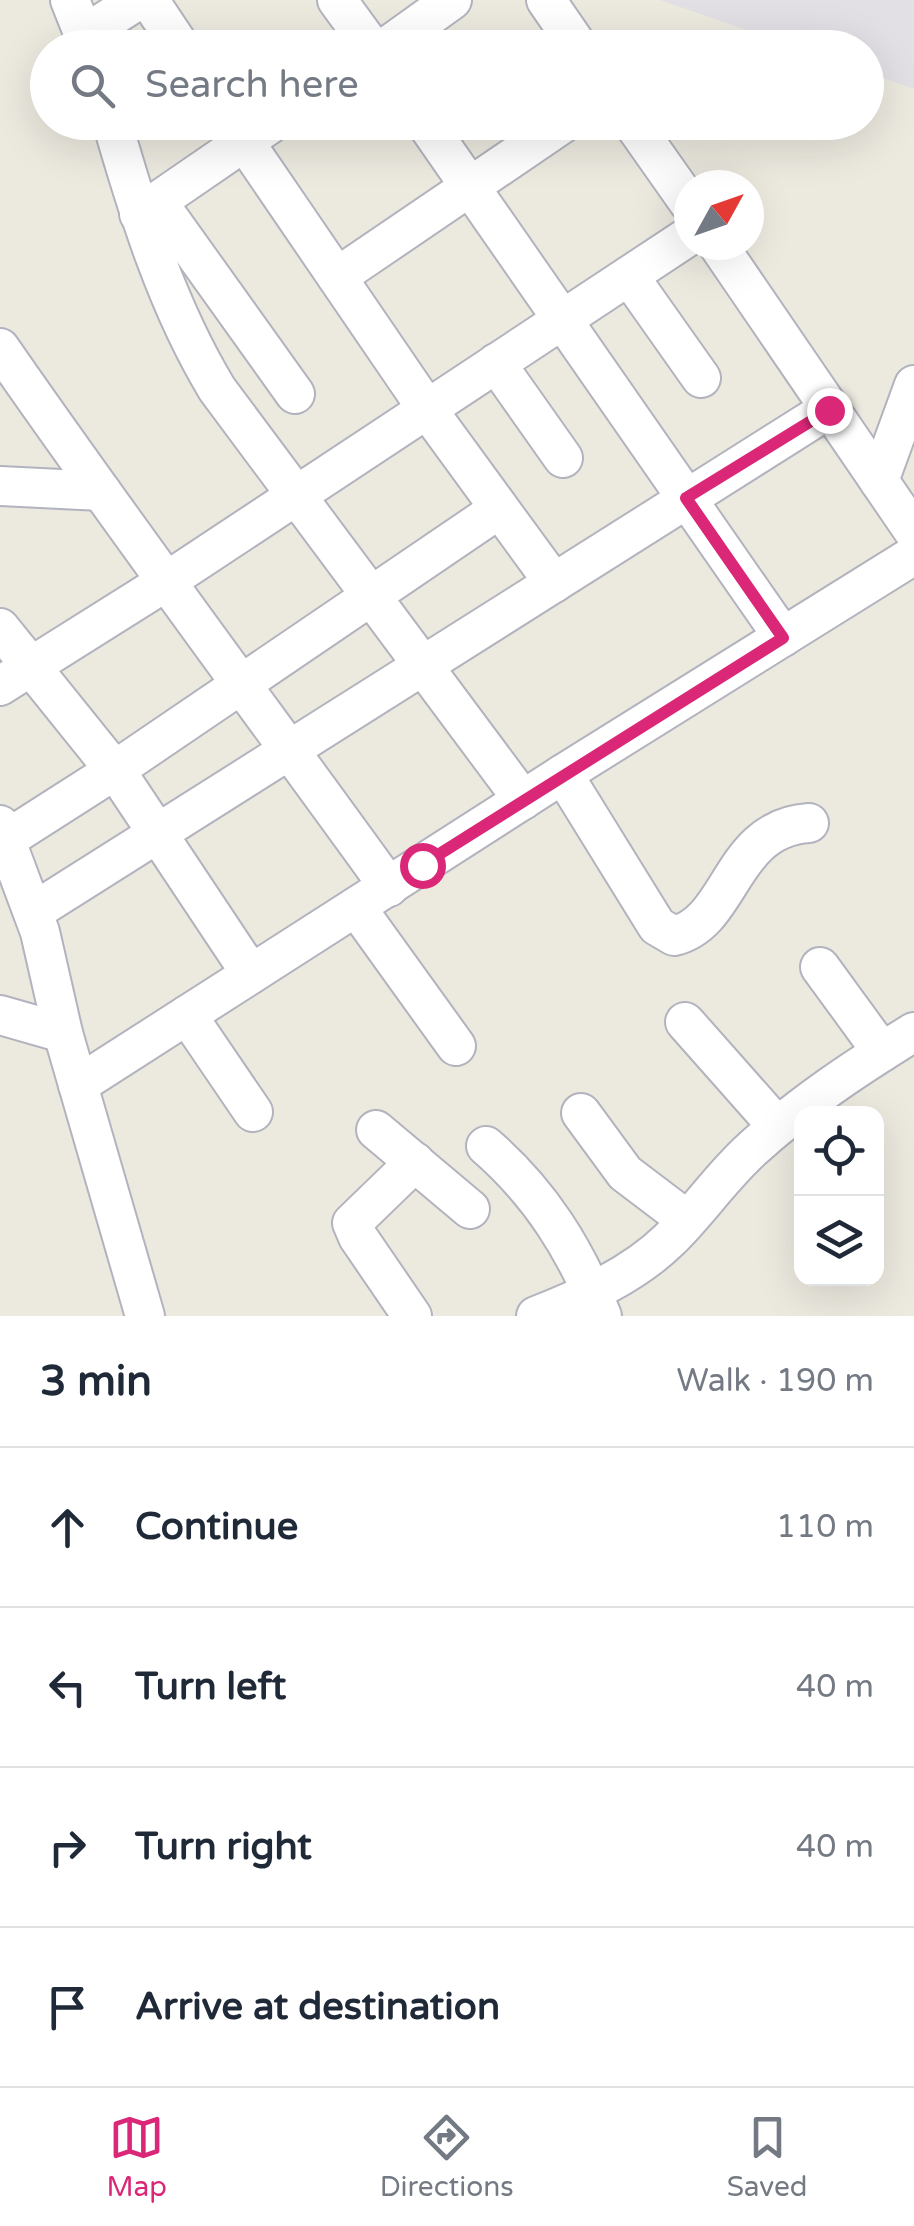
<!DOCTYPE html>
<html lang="en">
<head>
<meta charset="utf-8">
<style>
	:root { --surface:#fff; --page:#f2f2f3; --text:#1f2937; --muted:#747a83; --line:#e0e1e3; --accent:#db2777 }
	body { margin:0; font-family:"Varela Round",sans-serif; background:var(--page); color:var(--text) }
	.controls { position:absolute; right:30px; bottom:30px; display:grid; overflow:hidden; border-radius:20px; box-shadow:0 10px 40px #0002 }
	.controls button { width:90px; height:90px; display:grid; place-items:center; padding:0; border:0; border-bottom:2px solid var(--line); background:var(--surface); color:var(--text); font:50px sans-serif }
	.compass { position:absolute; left:674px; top:170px; width:90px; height:90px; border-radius:50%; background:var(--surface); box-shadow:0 10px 40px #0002; rotate:50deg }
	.stop { position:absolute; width:30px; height:30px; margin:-22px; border:8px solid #db2777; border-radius:50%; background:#fff }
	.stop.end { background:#db2777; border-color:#fff; box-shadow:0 2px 10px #0008 }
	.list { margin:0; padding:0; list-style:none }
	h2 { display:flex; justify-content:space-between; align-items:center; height:130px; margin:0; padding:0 40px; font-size:42px }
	h2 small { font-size:32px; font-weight:400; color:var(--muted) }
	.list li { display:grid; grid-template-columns:65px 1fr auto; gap:30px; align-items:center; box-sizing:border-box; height:160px; padding:0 40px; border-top:2px solid var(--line) }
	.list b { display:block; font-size:38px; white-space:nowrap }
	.list em { font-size:32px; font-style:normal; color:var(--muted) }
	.icon { flex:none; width:55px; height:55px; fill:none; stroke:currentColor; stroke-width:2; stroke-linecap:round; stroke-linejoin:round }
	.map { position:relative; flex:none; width:914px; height:1316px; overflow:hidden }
	.search { position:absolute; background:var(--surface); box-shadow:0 10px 40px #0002; left:30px; right:30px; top:30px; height:110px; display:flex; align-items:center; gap:25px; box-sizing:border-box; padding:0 35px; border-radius:55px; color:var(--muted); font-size:38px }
	.sheet { height:770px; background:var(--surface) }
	nav { display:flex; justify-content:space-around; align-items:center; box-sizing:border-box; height:140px; border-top:2px solid var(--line); background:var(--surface); font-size:28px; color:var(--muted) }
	nav a { display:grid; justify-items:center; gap:5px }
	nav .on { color:var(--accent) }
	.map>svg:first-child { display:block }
</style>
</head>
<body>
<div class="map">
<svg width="914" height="1316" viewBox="0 0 914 1316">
	<rect width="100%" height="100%" fill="#ece9df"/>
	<polygon fill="#e2dfe5" points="660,0 914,0 914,89 867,72 866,48 796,47"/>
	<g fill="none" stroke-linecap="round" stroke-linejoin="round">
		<defs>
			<g id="minor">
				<polyline points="70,0 89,48"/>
				<polyline points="149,0 181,48"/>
				<polyline points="337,0 372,48"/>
				<polyline points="546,0 579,48"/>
				<polyline points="85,34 138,0"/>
				<polyline points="385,48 452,0"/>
				<path d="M 112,122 C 139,215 167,306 217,389 L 523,800"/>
				<polyline points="231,122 427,409 554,583"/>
				<polyline points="425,122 783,637"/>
				<polyline points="632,122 689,203"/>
				<polyline points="157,201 295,394"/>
				<polyline points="139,214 273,122"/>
				<polyline points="718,245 914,532"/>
				<polyline points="629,276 701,378"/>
				<polyline points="337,277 565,122"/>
				<path d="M 0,348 C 126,530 259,707 389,887"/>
				<polyline points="496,363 563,458"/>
				<polyline points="879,481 914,385"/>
				<polyline points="0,486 101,491"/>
				<polyline points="0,628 120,777 251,974"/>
				<polyline points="0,686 167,581 689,236"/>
				<path d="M 563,774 L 657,926 L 674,936 C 733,922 729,828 809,823"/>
				<polyline points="0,825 40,932 63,1033 145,1316"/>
				<polyline points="7,839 115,770 499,509"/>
				<polyline points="356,907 456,1046"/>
				<polyline points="33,912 829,409"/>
				<polyline points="820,967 882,1052"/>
				<polyline points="0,1015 63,1033"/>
				<polyline points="187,1015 253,1112"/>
				<polyline points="685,1022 777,1126"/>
				<polyline points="78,1085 563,774 914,555"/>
				<polyline points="581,1113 625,1173 687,1220"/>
				<polyline points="376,1130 470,1209"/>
				<path d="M 486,1146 C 541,1194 575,1249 602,1316"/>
				<polyline points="412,1316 358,1237 352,1223 415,1162"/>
				<path d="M 536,1316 C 582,1298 633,1275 669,1240 C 698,1212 721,1177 752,1149 C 801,1104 857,1067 914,1032"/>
			</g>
		</defs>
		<use href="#minor" stroke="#b2b3be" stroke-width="42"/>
		<use href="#minor" stroke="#fff" stroke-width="38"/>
	</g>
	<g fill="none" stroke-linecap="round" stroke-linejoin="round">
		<polyline stroke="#db2777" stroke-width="12" points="422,865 783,638 686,498 829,410"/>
	</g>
</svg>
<div class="controls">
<button><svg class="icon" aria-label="locate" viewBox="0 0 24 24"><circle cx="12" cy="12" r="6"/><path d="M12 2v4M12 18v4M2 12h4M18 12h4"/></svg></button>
<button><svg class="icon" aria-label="layers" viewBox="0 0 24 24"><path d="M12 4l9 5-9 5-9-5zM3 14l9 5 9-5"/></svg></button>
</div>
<svg class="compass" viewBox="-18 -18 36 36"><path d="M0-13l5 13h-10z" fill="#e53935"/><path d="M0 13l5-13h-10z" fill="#747a83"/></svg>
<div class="stop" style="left:422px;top:865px"></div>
<div class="stop end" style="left:829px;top:410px"></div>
<div class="search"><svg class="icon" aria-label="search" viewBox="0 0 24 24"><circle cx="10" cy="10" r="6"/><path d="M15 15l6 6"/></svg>Search here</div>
</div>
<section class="sheet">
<h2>3 min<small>Walk · 190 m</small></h2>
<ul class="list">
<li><svg class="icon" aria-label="ahead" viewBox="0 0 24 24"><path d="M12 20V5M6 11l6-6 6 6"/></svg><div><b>Continue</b></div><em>110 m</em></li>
<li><svg class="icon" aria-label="left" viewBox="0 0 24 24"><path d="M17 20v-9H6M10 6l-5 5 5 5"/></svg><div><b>Turn left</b></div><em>40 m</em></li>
<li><svg class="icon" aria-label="right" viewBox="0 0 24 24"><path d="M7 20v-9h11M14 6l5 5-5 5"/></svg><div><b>Turn right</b></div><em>40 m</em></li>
<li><svg class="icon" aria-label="arrive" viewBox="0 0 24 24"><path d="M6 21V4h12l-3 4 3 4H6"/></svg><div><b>Arrive at destination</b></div></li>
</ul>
</section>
<nav>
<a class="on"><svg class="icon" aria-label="map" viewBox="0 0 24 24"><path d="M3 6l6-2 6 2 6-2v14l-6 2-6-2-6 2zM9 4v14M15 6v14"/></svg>Map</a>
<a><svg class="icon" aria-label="directions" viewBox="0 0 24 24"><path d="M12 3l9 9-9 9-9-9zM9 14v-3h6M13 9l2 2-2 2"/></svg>Directions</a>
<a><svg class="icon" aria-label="saved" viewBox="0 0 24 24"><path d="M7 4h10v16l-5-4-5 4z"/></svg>Saved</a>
</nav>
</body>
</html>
